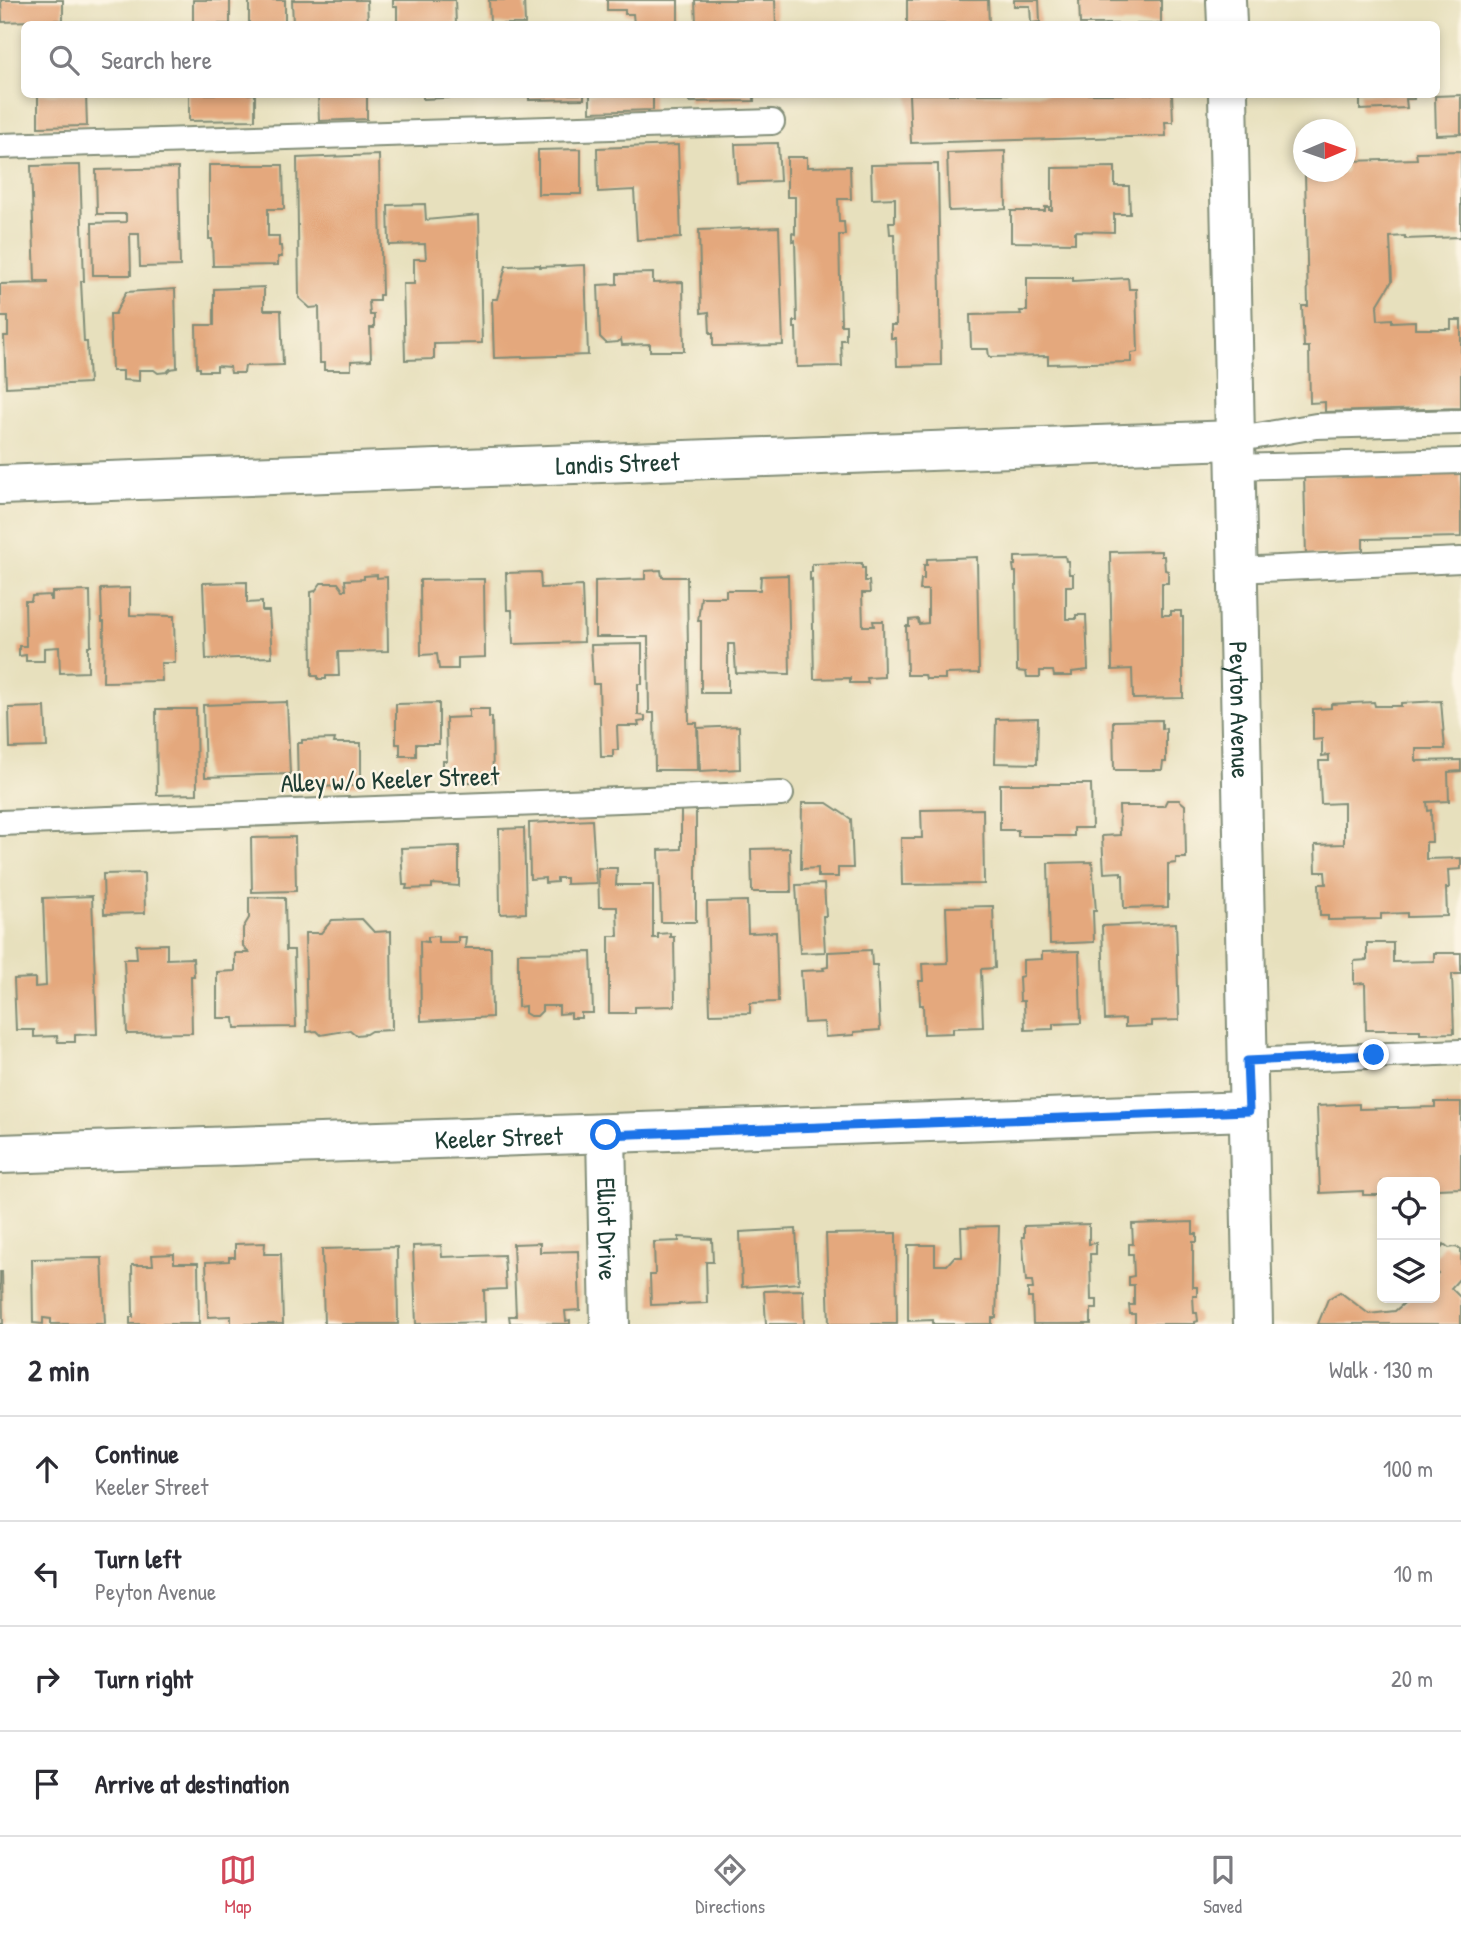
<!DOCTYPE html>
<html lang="en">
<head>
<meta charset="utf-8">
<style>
	:root { --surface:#fff; --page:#f7f7f7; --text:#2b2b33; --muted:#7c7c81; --line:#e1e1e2; --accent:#d1495b }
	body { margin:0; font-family:"Patrick Hand",sans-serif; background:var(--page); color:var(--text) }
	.controls { position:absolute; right:21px; bottom:21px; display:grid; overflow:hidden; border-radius:10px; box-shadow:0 4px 10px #0003 }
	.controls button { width:63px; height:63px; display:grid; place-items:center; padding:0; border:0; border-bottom:2px solid var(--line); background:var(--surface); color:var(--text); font:35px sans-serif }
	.compass { position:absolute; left:1293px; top:119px; width:63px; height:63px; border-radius:50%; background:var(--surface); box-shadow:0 4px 10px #0003; rotate:88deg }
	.stop { position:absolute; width:21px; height:21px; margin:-16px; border:5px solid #1a73e8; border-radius:50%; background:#fff }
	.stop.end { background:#1a73e8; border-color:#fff; box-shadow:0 2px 7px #0008 }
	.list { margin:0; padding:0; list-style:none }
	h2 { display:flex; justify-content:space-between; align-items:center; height:91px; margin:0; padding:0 28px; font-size:30px }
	h2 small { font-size:23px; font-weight:400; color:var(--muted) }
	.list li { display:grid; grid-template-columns:46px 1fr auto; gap:21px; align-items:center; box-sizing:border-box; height:105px; padding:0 28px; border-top:2px solid var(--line) }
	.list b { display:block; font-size:26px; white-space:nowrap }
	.list p { margin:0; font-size:23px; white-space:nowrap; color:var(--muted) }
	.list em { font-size:23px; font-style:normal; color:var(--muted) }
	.icon { flex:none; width:38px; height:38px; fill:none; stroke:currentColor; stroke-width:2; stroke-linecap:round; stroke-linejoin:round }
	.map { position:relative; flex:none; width:1461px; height:1324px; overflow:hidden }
	.search { position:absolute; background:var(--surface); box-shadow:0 4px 10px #0003; left:21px; right:21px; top:21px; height:77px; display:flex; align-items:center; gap:18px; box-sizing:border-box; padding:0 24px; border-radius:10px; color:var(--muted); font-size:26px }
	.sheet { height:511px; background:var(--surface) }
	nav { display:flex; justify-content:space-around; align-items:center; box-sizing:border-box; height:98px; border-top:2px solid var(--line); background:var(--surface); font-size:19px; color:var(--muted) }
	nav a { display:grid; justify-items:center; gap:4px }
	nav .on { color:var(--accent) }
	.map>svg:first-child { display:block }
</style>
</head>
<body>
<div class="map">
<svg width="1461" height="1324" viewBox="0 0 1461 1324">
	<rect width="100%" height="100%" fill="#fcf5e5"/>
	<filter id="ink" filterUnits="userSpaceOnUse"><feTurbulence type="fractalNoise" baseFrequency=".0143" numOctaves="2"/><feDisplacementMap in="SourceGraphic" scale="14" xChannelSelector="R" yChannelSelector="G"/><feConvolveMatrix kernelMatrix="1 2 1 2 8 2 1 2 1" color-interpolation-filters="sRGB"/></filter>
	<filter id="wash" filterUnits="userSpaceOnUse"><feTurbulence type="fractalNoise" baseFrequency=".00686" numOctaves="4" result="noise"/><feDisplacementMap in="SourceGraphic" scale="28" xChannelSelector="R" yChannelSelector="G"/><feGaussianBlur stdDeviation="1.57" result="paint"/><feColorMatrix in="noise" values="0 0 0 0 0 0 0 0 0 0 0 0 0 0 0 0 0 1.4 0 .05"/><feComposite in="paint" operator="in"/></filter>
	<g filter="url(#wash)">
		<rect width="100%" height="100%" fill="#e7e0bd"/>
		<g id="blocks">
			<g fill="#e4a87d">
				<polygon points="1,0 63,0 63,20 2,22"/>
				<rect x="193" y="0" width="37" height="24"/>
				<rect x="249" y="0" width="36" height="24"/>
				<polygon points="292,0 367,0 368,24 293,24"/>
				<polygon points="393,0 455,0 456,24 397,24 397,7 393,7"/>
				<polygon points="489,0 524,0 525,24 490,24"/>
				<polygon points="607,0 678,0 678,24 634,24 633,14 625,14 625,10 607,10"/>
				<polygon points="695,0 775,0 776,24 696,24"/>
				<polygon points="907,0 988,0 989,24 907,24"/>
				<polygon points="1014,0 1039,0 1040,22 1031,23 1030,6 1014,6"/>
				<polygon points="1079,0 1161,0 1161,24 1080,24"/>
				<polygon points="38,94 86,94 87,126 38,127"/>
				<polygon points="189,94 255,94 255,120 189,121"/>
				<polygon points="318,94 367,94 367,119 319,121"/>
				<polygon points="423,94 463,94 463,97 423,99"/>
				<polygon points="529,94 584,94 584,99 529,100"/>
				<polygon points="590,94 653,94 653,110 590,112"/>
				<polygon points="689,94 754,94 754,101 689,102"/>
				<polygon points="909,94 1172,94 1173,122 1165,122 1166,136 911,143"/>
				<polygon points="1360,94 1414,94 1414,99 1406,99 1407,108 1360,110"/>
				<polygon points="1461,95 1461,134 1436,135 1435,96"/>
				<polygon points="778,143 780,181 737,183 735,144"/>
				<polygon points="678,145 681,238 637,240 634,190 598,192 597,148"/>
				<polygon points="1346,147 1350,147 1350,161 1417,159 1416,152 1461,151 1461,237 1405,239 1405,236 1390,237 1392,281 1377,306 1378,320 1392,319 1392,322 1415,321 1415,329 1451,329 1451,320 1461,320 1461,408 1325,412 1325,402 1310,403 1309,347 1304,347 1302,306 1308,306 1305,172 1346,172"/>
				<polygon points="581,149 581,194 538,194 538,150"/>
				<polygon points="1005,151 1006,209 949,211 947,153"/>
				<polygon points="379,155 382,295 379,295 379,301 369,301 370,315 374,315 374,328 370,328 371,360 351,361 351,370 324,370 324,363 320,363 319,307 310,308 299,298 297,158"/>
				<polygon points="787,157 807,157 807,167 850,166 851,199 838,199 839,222 844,222 845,235 839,235 841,325 846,325 846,340 841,340 842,366 797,367 796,328 794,328 794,321 797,321 795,240 792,241 792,233 795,234 795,197 787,197"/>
				<polygon points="938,164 941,365 897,366 896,338 891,338 891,325 896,325 894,234 890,234 889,222 895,222 895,198 872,199 871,165"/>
				<polygon points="80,165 84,281 81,281 84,342 87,342 89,383 6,387 4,336 8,336 8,317 0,317 0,284 47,283 47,281 35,281 31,166"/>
				<polygon points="209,165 283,165 284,209 268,209 268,236 279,236 279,246 281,246 282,257 278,257 278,265 213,266 212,239 209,239"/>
				<polygon points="1115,167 1115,186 1129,186 1130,214 1114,214 1114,232 1075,231 1075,243 1011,242 1011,211 1045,211 1045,207 1049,207 1049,210 1052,210 1052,168"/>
				<polygon points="178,168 180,266 140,267 139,234 130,234 131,275 93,275 92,223 126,222 126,214 97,214 96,170"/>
				<polygon points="425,204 426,220 479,215 482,343 434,344 434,359 405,360 403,284 414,284 414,259 426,259 425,244 389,245 388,205"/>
				<polygon points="779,227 783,345 713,346 713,333 710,333 709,312 701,313 699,230"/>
				<polygon points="540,265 540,267 585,265 588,355 494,358 492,299 497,299 506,266"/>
				<polygon points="653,273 653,283 683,282 684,351 650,351 650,344 622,345 621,339 618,342 606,343 600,337 598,285 617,284 617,274"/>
				<polygon points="1027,278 1073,278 1073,281 1128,278 1129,289 1136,289 1138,352 1131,353 1131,362 1048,364 1048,356 989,357 988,349 971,349 970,315 1021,314 1020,311 1027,311"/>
				<polygon points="264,287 264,310 281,310 283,365 245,366 244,373 231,373 230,367 217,366 217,371 200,371 200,368 197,368 196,325 214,325 214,289"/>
				<polygon points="175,289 177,368 170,369 167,372 158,373 154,370 139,370 139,381 123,380 123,371 112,371 110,314 115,314 126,292"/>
				<polygon points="1461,473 1461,537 1363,539 1363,555 1306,556 1304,475"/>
				<polygon points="1161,551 1161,556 1164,556 1165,570 1168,571 1168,583 1162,583 1162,615 1171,615 1171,611 1181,611 1181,617 1183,617 1183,698 1133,699 1132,669 1112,670 1110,552"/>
				<polygon points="1065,556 1066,561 1068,561 1069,574 1073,574 1073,586 1066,586 1066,619 1076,619 1076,615 1086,615 1088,670 1072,672 1072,676 1054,676 1053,671 1040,671 1040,677 1027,677 1026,672 1017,671 1016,572 1014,572 1013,565 1015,565 1015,557"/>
				<polygon points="977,557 979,673 945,674 945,679 926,679 925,675 907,675 906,626 909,626 909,620 918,619 919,624 928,623 928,590 920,590 921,579 924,579 924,565 927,565 927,559"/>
				<polygon points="862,563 862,568 865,568 865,581 869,581 870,593 862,593 863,626 874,626 873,621 883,621 884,677 867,678 868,683 850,683 850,678 814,679 812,579 810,580 810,572 812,572 812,564"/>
				<polygon points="661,570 662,577 687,577 689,723 697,723 698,770 655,770 654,713 649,713 648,637 595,637 595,581 645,579 645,571"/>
				<polygon points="540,572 541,588 582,586 584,642 513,644 512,610 507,610 506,573"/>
				<polygon points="377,575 377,578 387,577 388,651 338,652 339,676 326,676 326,679 318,679 318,676 312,676 311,592 315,591 321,583 338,583 343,590 346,590 345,580 364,579 364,576"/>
				<polygon points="788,575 790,674 736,673 734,644 728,644 728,693 701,693 701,621 698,621 701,597 726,597 726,590 760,590 761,576"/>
				<polygon points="484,579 485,657 458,658 458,669 439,669 437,654 421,655 420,580"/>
				<polygon points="247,582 247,603 262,602 262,611 269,611 272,657 206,659 203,583"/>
				<polygon points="130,588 130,615 174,616 175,663 161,663 162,681 103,682 104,622 102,622 101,589"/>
				<polygon points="90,591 91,646 88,646 88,672 60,673 59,647 44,648 44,661 26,661 26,655 19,656 19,646 26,646 25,601 31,601 32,596 50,595 50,600 52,600 52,592"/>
				<polygon points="642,644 642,684 638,684 638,715 645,716 645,721 638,722 639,726 617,726 618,750 613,750 613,757 601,757 599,684 593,684 591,645"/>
				<polygon points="1441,701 1445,749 1416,749 1416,761 1461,760 1461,771 1448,772 1449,801 1427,802 1428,811 1431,810 1432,842 1426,842 1426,859 1461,858 1461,869 1448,870 1449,888 1446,888 1447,916 1407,917 1407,913 1381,914 1381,919 1328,920 1328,916 1320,916 1319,884 1326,884 1325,872 1316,872 1315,845 1344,844 1344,803 1321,804 1319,761 1329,761 1329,755 1322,756 1322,739 1313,740 1313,709 1331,708 1331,704 1374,702 1375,706 1401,706 1401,703"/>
				<polygon points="287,702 290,774 205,777 203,705"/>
				<polygon points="439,703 439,744 416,744 416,756 400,756 400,744 396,744 396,704"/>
				<polygon points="45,707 47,747 10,748 9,708"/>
				<polygon points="156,709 196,709 197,794 157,795"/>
				<polygon points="469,709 489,709 489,717 492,717 493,782 449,782 448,775 443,775 443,761 447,761 446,718 469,717"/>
				<polygon points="1038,718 1037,764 995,763 996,719"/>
				<polygon points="1162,720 1162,729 1166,728 1166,762 1163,762 1162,770 1114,770 1113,721"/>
				<polygon points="739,726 740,769 700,771 698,728"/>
				<polygon points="335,739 334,743 361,743 361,786 298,787 297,743 302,743 302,740"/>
				<polygon points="1000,784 1091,784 1092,828 1074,828 1074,836 1018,836 1018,830 1000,830"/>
				<polygon points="1167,800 1179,800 1185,805 1186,858 1176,858 1176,863 1168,864 1168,907 1124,908 1123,875 1121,875 1121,872 1104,873 1102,836 1120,835 1119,806 1164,806"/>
				<polygon points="802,803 827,803 851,819 853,868 838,868 838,877 818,877 818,868 801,869"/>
				<polygon points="681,809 696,810 696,922 661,922 659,850 681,849"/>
				<polygon points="983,809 984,884 902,885 901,838 922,838 921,810"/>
				<polygon points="592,820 596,883 566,884 566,878 557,878 557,882 545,883 545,878 530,879 529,823"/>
				<polygon points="524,828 526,913 500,914 499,829"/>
				<polygon points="295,837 296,891 252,892 251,838"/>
				<polygon points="459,846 459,886 432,884 432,888 406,889 407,885 403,885 401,848"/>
				<polygon points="790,848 791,892 752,892 751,849"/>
				<polygon points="1092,862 1096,911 1093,911 1094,942 1050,944 1048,863"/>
				<polygon points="598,868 617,868 616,885 653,885 653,938 658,938 658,934 670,933 670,937 674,937 675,1006 635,1007 635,1013 609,1013 609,936 618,936 617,907 599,907"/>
				<polygon points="144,873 145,913 104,914 103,874"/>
				<polygon points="824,884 826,916 823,916 825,952 800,953 796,885"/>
				<polygon points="92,896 97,1034 75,1035 75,1042 58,1042 57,1036 34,1037 34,1030 16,1030 14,979 35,978 35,987 46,986 43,898"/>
				<polygon points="249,897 285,898 286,950 294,950 296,1027 235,1028 234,1018 217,1018 217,972 235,971 235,953 249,953 243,946 243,928 249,918"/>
				<polygon points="747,901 748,933 776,932 778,1002 750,1003 750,1013 710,1014 707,902"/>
				<polygon points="993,906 995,968 981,969 983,1027 953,1028 953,1033 924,1034 923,1005 920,1005 919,981 923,981 922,964 948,963 946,907"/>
				<polygon points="362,919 374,932 391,931 392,1030 371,1031 366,1034 356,1035 350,1030 321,1035 317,1031 307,1032 305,933 321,933 332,920"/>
				<polygon points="1176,923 1179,1020 1152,1021 1152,1026 1125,1027 1125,1019 1105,1020 1102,926"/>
				<polygon points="438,936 438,942 458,942 458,937 466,937 465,948 491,948 492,1017 421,1021 420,941 428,942 428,937"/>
				<polygon points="1367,943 1393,943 1393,962 1434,961 1434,953 1461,953 1461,974 1452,974 1454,1033 1420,1034 1420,1030 1366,1030 1365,983 1354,984 1354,961 1367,960"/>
				<polygon points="167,944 167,959 193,958 194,976 191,976 192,1033 127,1034 124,959 137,959 136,945"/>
				<polygon points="871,950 872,965 877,965 880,1030 854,1032 854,1035 825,1037 824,1022 804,1023 801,971 824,970 823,968 828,967 828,952"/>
				<polygon points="1079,951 1081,1023 1053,1024 1053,1029 1025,1030 1024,1001 1020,1001 1019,977 1023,976 1023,960 1042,959 1042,952"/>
				<polygon points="591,952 593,1013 581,1013 581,1018 571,1018 571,1013 559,1014 559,1006 542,1006 542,1011 537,1016 530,1016 525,1013 525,1006 518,1007 518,953"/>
				<polygon points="1435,1102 1461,1102 1461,1188 1437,1189 1437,1193 1435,1193 1435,1182 1382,1182 1380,1195 1363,1195 1363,1191 1320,1193 1317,1106 1359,1104 1359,1109 1435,1107"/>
				<polygon points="1193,1222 1193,1234 1197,1234 1197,1242 1193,1242 1193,1287 1197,1287 1197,1296 1193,1296 1194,1313 1197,1313 1198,1321 1195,1322 1195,1324 1135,1324 1135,1314 1130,1314 1129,1305 1134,1305 1134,1285 1129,1285 1129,1277 1134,1276 1133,1254 1129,1254 1129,1244 1133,1244 1132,1224"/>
				<polygon points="1089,1224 1089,1244 1096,1243 1096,1254 1090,1254 1091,1300 1097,1300 1097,1309 1091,1309 1091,1324 1033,1324 1032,1298 1028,1298 1028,1289 1033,1289 1032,1281 1026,1281 1022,1237 1024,1237 1024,1226"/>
				<polygon points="999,1226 996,1318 992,1318 992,1324 933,1324 933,1320 908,1321 908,1245 935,1245 935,1265 947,1265 954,1257 962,1257 961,1227"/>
				<polygon points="796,1229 799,1283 742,1287 740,1232"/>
				<polygon points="896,1233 897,1324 829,1324 826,1234"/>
				<polygon points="679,1237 712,1239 713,1262 706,1262 707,1303 651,1305 650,1275 655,1275 654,1242 679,1241"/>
				<polygon points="265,1243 264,1254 281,1254 283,1324 231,1324 231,1316 208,1317 206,1262 229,1261 229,1257 235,1257 235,1244"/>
				<polygon points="540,1243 540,1252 578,1251 580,1310 565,1311 566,1321 570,1320 570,1324 510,1323 509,1316 516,1316 513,1244"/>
				<polygon points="1444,1244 1449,1248 1455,1247 1461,1249 1461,1277 1451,1288 1461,1298 1461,1324 1318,1324 1328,1299 1340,1292 1369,1314 1395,1311 1410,1298 1435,1298 1435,1276 1438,1273 1435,1267 1435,1256"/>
				<polygon points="441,1245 442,1257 504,1255 506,1289 484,1290 485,1322 416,1324 413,1246"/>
				<polygon points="397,1247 398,1324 324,1324 322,1249"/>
				<polygon points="174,1254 174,1263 198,1263 199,1324 130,1324 130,1317 133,1317 132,1265 153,1265 152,1255"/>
				<polygon points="102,1258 105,1324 51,1324 51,1319 43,1318 43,1324 33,1323 32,1259"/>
				<polygon points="0,1272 2,1272 3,1324 0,1324"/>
				<polygon points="803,1290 804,1324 766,1324 764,1291"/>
			</g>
		</g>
	</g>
	<g filter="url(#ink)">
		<use href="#blocks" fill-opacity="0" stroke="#838e78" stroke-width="2"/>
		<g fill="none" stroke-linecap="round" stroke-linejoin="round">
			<defs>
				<g id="service">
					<polyline points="0,146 772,122"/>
					<polyline points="1234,440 1316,426 1461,422"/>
					<polyline points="1234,467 1461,461"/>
					<polyline points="1237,570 1461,560"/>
					<polyline points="0,823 781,794"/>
					<polyline points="1247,1061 1461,1052"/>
				</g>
				<g id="minor">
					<polyline points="1226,0 1227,24"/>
					<path id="s1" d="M 1228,94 L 1253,1324"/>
					<path id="s2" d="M 0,485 L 1234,440"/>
					<path id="s3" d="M 606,1135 L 610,1324"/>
					<path id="s4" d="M 0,1154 L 1249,1111"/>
				</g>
			</defs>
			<use href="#service" stroke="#838e78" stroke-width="28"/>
			<use href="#minor" stroke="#838e78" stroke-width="42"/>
			<use href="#service" stroke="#fff" stroke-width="24"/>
			<use href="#minor" stroke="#fff" stroke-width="38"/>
		</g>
	</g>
	<g fill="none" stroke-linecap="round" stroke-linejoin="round" filter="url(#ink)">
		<polyline stroke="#1a73e8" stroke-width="9" points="606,1135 1249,1111 1247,1061 1374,1055"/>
	</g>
	<g text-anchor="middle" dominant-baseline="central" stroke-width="5" stroke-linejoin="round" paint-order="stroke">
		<g font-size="26" fill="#1f3d34" stroke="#fcf5e5">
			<text stroke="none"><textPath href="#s2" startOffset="618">Landis Street</textPath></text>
			<text stroke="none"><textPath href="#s1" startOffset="616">Peyton Avenue</textPath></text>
			<text transform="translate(390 779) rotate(-2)">Alley w/o Keeler Street</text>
			<text stroke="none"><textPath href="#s4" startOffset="499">Keeler Street</textPath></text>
			<text stroke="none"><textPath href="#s3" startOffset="94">Elliot Drive</textPath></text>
		</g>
	</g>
</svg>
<div class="controls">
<button><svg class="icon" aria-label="locate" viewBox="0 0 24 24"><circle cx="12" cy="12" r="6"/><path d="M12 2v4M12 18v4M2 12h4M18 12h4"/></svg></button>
<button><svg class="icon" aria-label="layers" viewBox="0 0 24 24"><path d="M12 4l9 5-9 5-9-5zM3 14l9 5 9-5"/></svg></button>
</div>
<svg class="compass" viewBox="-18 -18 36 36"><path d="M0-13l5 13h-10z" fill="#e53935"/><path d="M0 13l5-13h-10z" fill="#7c7c81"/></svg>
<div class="stop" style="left:606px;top:1135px"></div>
<div class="stop end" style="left:1374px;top:1055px"></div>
<div class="search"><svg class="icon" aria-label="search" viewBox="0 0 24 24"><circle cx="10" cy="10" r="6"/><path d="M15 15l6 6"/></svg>Search here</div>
</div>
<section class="sheet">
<h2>2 min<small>Walk · 130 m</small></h2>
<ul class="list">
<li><svg class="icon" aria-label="ahead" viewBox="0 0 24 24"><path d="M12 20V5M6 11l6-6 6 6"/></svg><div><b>Continue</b><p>Keeler Street</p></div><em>100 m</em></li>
<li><svg class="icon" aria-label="left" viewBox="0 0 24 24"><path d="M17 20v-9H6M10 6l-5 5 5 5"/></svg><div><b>Turn left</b><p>Peyton Avenue</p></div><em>10 m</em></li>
<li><svg class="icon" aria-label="right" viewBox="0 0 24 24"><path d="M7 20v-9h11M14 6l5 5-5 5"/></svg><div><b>Turn right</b></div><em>20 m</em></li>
<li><svg class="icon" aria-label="arrive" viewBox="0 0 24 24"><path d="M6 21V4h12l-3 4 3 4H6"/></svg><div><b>Arrive at destination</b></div></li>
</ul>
</section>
<nav>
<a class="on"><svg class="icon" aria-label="map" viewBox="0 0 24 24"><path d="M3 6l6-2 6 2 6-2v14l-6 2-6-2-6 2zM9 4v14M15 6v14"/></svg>Map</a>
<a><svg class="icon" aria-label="directions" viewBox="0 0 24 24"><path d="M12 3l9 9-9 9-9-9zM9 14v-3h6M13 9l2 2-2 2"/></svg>Directions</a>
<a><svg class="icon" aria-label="saved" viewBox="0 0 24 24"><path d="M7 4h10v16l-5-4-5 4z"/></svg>Saved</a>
</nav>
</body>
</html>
